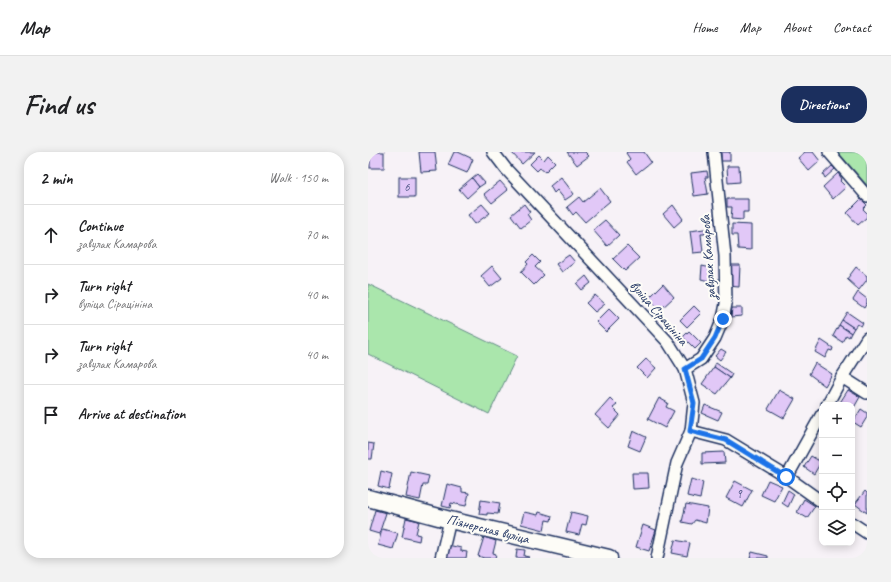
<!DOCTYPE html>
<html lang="en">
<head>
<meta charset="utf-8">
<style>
	:root { --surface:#fff; --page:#f2f2f2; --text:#202124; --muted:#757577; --line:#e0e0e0; --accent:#1b2f5e }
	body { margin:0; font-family:Caveat,sans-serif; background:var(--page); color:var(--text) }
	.controls { position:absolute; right:12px; bottom:12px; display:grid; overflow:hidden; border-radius:8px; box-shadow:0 2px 10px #0003 }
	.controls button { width:36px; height:36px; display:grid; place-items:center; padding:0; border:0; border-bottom:1px solid var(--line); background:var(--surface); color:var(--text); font:20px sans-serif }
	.stop { position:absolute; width:12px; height:12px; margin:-9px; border:3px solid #1a73e8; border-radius:50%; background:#fff }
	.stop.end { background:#1a73e8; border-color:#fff; box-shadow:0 1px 4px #0008 }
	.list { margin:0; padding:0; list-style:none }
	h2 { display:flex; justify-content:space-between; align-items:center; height:52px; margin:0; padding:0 16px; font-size:17px }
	h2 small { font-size:13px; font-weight:400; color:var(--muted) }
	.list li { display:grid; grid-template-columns:26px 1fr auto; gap:12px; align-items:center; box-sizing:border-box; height:60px; padding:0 16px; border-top:1px solid var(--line) }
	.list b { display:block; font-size:15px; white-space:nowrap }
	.list p { margin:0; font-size:13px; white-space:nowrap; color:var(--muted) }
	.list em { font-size:13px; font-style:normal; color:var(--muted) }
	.icon { flex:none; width:22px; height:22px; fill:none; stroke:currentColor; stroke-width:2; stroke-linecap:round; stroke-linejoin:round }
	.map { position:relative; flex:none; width:499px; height:406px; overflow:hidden; border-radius:16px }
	header { display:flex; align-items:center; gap:24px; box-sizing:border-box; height:56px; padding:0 20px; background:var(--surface); border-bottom:1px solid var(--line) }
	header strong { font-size:19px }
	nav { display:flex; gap:22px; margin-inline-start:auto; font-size:14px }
	.intro { display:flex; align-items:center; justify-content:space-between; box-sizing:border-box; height:96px; padding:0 24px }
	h1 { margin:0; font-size:28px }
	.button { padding:10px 18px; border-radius:16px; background:var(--accent); color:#fff; font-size:14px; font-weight:700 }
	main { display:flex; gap:24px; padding:0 24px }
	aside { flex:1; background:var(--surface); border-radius:16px; box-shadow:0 2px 10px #0003 }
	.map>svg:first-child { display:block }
</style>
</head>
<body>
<header>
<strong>Map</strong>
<nav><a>Home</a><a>Map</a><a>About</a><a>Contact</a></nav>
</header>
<div class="intro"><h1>Find us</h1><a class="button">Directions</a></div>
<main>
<aside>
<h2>2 min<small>Walk · 150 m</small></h2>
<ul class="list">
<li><svg class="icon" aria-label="ahead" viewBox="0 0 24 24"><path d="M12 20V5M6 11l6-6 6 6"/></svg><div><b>Continue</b><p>завулак Камарова</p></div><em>70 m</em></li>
<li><svg class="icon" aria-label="right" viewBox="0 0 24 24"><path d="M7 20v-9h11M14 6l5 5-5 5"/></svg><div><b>Turn right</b><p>вуліца Сірацініна</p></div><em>40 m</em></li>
<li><svg class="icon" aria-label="right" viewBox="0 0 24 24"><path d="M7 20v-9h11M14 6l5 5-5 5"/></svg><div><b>Turn right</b><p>завулак Камарова</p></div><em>40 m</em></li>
<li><svg class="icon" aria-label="arrive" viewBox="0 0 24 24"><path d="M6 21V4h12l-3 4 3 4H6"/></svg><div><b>Arrive at destination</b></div></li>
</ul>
</aside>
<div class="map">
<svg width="499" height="406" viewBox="0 0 499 406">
	<rect width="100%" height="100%" fill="#f7f2f7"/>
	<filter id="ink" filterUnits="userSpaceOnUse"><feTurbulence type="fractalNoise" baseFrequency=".025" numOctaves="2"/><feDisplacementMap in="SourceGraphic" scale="8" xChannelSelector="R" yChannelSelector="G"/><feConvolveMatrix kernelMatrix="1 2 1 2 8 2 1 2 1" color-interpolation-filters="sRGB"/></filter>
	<g filter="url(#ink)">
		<g fill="#aae6ac" stroke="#628a85">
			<polygon points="470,0 499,0 499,33"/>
			<polygon points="0,132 149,204 121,262 0,202"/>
		</g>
		<g fill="#e1c8f7" stroke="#1b2f5e">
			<rect x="2" y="0" width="14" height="16"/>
			<polygon points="51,0 67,0 69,19 53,20"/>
			<polygon points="86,0 90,0 105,7 99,21 80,13"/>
			<polygon points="145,0 167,0 154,12 144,1"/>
			<polygon points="199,0 217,0 221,4 209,13"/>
			<polygon points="259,0 276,0 283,10 268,22 259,10 262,7 258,1"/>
			<rect x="353" y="0" width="9" height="9"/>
			<polygon points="437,0 445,0 452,9 441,19 430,6"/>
			<polygon points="171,3 176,8 180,3 187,10 177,20 172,16 169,19 162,12"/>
			<polygon points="359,14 371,14 372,30 360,31"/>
			<polygon points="464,14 467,17 457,26 455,22"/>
			<polygon points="339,19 340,25 337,25 340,42 326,44 323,21"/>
			<polygon points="470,21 474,27 472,29 478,35 465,47 455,35"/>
			<polygon points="109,22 117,31 111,35 104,26"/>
			<rect x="31" y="25" width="16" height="20"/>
			<polygon points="193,25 206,42 197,48 189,38 186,41 182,34"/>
			<polygon points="104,26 111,35 99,46 91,37"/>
			<polygon points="132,29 140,38 124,51 116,42"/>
			<polygon points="232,36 242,49 217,70 208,60 205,63 199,55 211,45 215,50"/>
			<polygon points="359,47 380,47 380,60 375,60 375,68 363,67 364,55 359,55"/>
			<polygon points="493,47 499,53 495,57 499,61 499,65 490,73 479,61"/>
			<polygon points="114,52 122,61 107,72 100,63"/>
			<polygon points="156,52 162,60 159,62 163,68 153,76 143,63"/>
			<polygon points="305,53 315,67 306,75 295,62"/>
			<polygon points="237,68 251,83 239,94 225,78"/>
			<polygon points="364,72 383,73 383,98 370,97 369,83 364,83"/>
			<polygon points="336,77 339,78 339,80 336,80 337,82 333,82 335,100 325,101 322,79"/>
			<polygon points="259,94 271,106 257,119 245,107"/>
			<polygon points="165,103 172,110 167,115 176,123 166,133 153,120 160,112 158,110"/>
			<polygon points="201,103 207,110 194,120 188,112"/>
			<polygon points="360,113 372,113 371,135 360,134"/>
			<polygon points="124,114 134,126 122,135 113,124"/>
			<polygon points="334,114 343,116 341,129 333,127"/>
			<polygon points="488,115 499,124 499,130 498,129 491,138 479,127"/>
			<polygon points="218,124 223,131 214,138 209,132"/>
			<polygon points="295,132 306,145 292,158 281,146"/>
			<polygon points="490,140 499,147 499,151 496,156 485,148"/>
			<polygon points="227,143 237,152 227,160 218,151"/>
			<polygon points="326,154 333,161 319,175 312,168"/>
			<polygon points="364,156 374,156 374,164 363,165"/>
			<polygon points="241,157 251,167 238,180 228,170"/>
			<polygon points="479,160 495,171 493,174 489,172 486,176 474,168"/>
			<polygon points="474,168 486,176 483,181 471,173"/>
			<polygon points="471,173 483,181 481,185 478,183 474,190 465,184"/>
			<polygon points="321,179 333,191 327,197 315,185"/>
			<polygon points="453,188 465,196 464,199 461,198 457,206 447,200"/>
			<polygon points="353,197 358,200 352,208 347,204"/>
			<polygon points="278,207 288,216 279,226 269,216"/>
			<polygon points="348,211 364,222 362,226 346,215"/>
			<polygon points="447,211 464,222 457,234 441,222"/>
			<polygon points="346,215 362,226 349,242 334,232"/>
			<polygon points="411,238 427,247 416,266 400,257"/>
			<polygon points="480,238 492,245 484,259 484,253 473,253 471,252"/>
			<polygon points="242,246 249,253 245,256 252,263 241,276 227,263"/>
			<polygon points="291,246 300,251 298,255 306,259 297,276 280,267"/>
			<polygon points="337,253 354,260 350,268 334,261"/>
			<polygon points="493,257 499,261 499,265 493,275 485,270"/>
			<polygon points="265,279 278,285 272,299 260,294"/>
			<polygon points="0,291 6,292 4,307 0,307"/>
			<polygon points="356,300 357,311 334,312 334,301"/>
			<polygon points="443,304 453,310 446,322 436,315"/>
			<polygon points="13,319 24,322 21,337 10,334"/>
			<polygon points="43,320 61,324 59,333 55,333 52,348 38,345"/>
			<polygon points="264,321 280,321 281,336 265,337"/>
			<polygon points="323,327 335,330 332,347 319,344"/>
			<polygon points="400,328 414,334 406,349 393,343"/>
			<polygon points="367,329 384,338 375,355 358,346"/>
			<polygon points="79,332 94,336 94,340 101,341 98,354 83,351 82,356 74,354"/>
			<polygon points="420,338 426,342 420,355 414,351"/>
			<polygon points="497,339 499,341 499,361 487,352"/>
			<polygon points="436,347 447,354 439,366 429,360"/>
			<polygon points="113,348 132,351 130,362 119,361 119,363 111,362"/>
			<polygon points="318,352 340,356 338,371 327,368 324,372 314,370"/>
			<polygon points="7,358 18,361 11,382 1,379"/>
			<polygon points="156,360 170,363 171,360 184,364 183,369 178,368 176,378 153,372"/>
			<polygon points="203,360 220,364 218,373 214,372 211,383 198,380"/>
			<polygon points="38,366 51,369 48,382 52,383 51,389 34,385"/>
			<polygon points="275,373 288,378 281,399 268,395"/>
			<polygon points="14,377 30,381 25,397 10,393"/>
			<polygon points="116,385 128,389 125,401 128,402 127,406 116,406 110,404"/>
			<polygon points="307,388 322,391 319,404 304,401"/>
			<polygon points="80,393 93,396 93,399 99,400 98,406 78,406"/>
			<polygon points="149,397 157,398 156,404 161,405 160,406 148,406"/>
			<polygon points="384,400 400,404 400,406 382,406"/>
		</g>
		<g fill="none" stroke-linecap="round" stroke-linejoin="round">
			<defs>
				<g id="street">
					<polyline points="125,0 138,17 300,190 317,217 326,251 323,279 309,311 289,406"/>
					<polyline points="461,0 499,44"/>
					<polyline points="317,217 333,207 347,186 355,167 358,152 357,104 346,0"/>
					<polyline points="474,225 499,241"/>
					<polyline points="459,253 474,225 499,186"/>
					<polyline points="323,279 358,288 419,325 454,350"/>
					<polyline points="419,325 454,262"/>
					<polyline points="484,371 499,381"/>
					<polyline points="73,406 82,368"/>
				</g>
				<polyline id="secondary" points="0,346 82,368 241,406"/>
			</defs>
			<use href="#street" stroke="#1b2f5e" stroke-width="14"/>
			<use href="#secondary" stroke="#1b2f5e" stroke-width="19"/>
			<use href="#street" stroke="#fdfcf7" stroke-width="11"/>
			<use href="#secondary" stroke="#fdfcf7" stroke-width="16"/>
		</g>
	</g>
	<g fill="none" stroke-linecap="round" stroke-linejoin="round" filter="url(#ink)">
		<polyline stroke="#1a73e8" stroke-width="5" points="355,167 347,186 333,207 317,217 326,251 322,279 358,288 418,325"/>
	</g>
	<g text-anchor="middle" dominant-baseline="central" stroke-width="4" stroke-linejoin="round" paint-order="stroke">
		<g font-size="12" fill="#4c5584">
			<text x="39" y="35">6</text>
			<text x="371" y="342">9</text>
		</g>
		<g font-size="14" fill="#1b2f5e" stroke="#fdfcf7">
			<text transform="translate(340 105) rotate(-94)">завулак Камарова</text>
			<text transform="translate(291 161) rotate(49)">вуліца Сірацініна</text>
			<text transform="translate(120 377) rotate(14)">Піянерская вуліца</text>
		</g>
	</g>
</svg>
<div class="controls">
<button>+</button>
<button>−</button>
<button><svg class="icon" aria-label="locate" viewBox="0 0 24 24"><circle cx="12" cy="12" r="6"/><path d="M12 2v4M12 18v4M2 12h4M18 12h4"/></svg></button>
<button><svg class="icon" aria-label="layers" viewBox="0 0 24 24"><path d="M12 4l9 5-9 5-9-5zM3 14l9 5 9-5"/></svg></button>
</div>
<div class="stop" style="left:418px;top:325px"></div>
<div class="stop end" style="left:355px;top:167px"></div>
</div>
</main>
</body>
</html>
